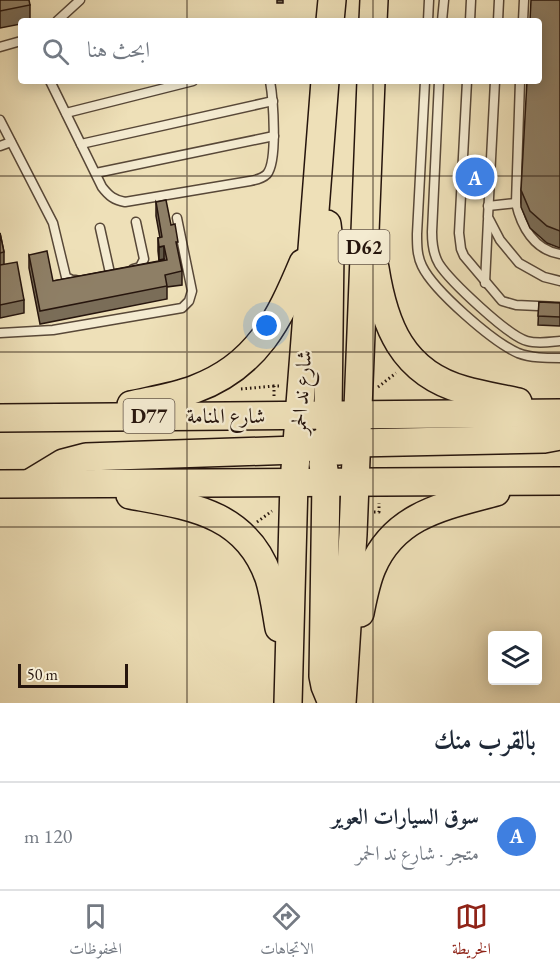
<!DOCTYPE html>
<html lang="ar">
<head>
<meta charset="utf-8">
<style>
	:root { --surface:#fff; --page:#f2f2f3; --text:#1f2937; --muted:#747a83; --line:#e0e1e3; --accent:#8f2418 }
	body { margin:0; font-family:"EB Garamond",Amiri,serif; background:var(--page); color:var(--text); direction:rtl }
	.controls { position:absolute; right:18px; bottom:18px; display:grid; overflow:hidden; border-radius:6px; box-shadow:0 3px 15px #0003 }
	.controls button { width:54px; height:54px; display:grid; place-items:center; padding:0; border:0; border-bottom:2px solid var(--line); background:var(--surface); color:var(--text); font:30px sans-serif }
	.scale { position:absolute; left:18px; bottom:15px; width:110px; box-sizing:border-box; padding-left:6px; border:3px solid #26150d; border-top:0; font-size:16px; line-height:21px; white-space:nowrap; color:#26150d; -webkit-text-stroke:4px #f4ebd1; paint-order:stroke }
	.you { position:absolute; left:267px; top:326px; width:21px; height:21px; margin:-15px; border:4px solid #fff; border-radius:50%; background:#1a73e8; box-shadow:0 0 0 9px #1a73e833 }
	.badge { display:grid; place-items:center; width:39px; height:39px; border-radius:50%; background:var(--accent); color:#fff; font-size:20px; font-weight:700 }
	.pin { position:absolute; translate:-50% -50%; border:3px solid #fff; box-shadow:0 2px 6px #0006 }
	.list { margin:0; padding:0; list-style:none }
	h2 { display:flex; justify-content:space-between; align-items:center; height:78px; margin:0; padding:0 24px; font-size:26px }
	h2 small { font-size:20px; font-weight:400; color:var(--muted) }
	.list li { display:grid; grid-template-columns:39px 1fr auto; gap:18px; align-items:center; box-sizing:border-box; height:108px; padding:0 24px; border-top:2px solid var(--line) }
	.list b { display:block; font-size:22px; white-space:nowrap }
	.list p { margin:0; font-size:20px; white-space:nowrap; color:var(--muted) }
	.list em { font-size:20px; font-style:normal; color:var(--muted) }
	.icon { flex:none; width:33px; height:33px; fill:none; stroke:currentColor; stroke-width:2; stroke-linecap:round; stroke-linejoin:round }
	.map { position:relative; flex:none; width:560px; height:703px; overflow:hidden; direction:ltr }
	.search { position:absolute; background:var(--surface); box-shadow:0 3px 15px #0003; left:18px; right:18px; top:18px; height:66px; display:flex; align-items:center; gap:15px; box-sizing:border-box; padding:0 21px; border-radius:6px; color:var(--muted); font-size:22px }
	.sheet { height:186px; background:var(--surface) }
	nav { display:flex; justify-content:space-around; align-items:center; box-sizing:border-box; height:84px; border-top:2px solid var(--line); background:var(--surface); font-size:16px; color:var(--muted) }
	nav a { display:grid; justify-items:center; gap:3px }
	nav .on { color:var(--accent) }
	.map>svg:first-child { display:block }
</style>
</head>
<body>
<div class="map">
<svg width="560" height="703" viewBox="0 0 560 703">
	<rect width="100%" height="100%" fill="#eee0b8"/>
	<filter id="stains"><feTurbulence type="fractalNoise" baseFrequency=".00333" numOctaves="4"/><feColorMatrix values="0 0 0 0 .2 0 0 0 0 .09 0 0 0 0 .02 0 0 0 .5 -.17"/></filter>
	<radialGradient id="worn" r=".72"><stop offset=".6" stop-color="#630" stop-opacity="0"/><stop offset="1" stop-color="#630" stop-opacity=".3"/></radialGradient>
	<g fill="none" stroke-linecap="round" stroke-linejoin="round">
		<defs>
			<g id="lane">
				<polyline points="57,21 80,0"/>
				<polyline points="428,21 429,0"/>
				<polyline points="442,21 444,0"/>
				<polyline points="470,21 471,0"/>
				<polyline points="498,21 499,0"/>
				<polyline points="523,21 524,0"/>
				<polyline points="0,47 21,41"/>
				<path d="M 50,81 L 102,187 C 109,196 114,200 125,202 L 250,181 C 256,180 263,178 267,174 C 278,161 273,98 270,81"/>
				<path d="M 425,81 L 417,234 C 417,245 417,256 422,266 C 434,291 493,342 518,353 C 531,358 546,358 560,358"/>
				<path d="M 439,81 L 432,232 C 432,244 433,254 439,264 C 450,281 508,336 527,341 C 538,344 549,342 560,341"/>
				<polyline points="467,81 459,233 461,249 464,256 502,301 516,305 560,307"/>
				<polyline points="495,81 488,217 500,240 519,263 544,277 560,281"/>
				<path d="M 520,81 L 516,203 C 521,226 534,250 560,254"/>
				<polyline points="66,113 193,81"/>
				<polyline points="0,120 53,223 66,277 72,280 76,280"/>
				<polyline points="81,144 273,101"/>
				<polyline points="0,146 11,142"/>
				<polyline points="96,173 274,136"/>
				<polyline points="488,206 516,203"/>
				<polyline points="100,228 110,273"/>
				<polyline points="133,269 140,267 144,259 136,222"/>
				<polyline points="485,283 488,220"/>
				<polyline points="0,333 53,330 182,308 189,301 192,291 177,218"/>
			</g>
			<g id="primary">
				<polyline points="330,21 332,0"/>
				<polyline points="373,21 374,0"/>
				<polyline points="327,224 330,249 328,414 330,431"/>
				<path d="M 375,268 C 384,325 402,373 464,390 C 481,395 500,398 518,402"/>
				<path d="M 131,405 C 153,400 174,397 195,389 C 257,366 279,320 303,263"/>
				<polyline points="0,418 560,413"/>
				<polyline points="339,451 356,443 544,439 560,436"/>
				<polyline points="323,464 326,482 323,676 325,686 332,703"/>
				<path d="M 30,483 L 63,463 L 86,457 L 296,450 C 325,444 340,437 357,413"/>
				<polyline points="0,484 560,481"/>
				<path d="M 130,495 C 189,506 246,512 269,578 C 274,594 276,611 279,628"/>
				<path d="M 360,613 C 363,598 366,582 372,568 C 395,514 445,506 496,492"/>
				<polyline points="288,703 294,482 325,81"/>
				<polyline points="342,703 353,534 371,81"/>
			</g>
		</defs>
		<use href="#lane" stroke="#584838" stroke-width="11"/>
		<use href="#primary" stroke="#26150d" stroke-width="30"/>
		<g stroke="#26150d" stroke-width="3" stroke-dasharray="1.5 3" stroke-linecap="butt">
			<polyline points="378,387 396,373"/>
			<polyline points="241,389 274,386"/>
			<polyline points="274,396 274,386 282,386"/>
			<polyline points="374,512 379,512 379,503"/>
			<polyline points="257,522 272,511"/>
		</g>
		<use href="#lane" stroke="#f4ebd1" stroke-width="8"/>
		<use href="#primary" stroke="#eee0b8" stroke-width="27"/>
	</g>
	<g fill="#7a6d58" stroke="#26150d" stroke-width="1.5">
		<polygon points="0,0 30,5 30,21 21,21 21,24 0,28"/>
		<rect x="277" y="0" width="6" height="3"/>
		<polygon points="560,0 560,248 547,243 530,228 521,207 521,190"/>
		<polygon points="156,202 171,225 182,271 182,285 167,287 167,299 40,324 29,268 29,255 53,281 164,260 164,259 159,260 158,251 158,238 160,238 156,216"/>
		<polygon points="0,233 4,252 4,264 24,300 24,313 0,318"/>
		<polygon points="539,302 560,303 560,326 538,325"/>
	</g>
	<polygon fill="#635947" stroke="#26150d" stroke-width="1.5" points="164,246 164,259 159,260 159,247"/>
	<g fill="#8e7f66" stroke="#26150d" stroke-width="1.5">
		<polygon points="0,0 29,0 30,5 0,11"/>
		<polygon points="531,0 560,0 560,231 547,226 530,211 521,190 527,81 539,81 539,21 530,21"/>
		<polygon points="166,200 171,225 175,224 178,242 176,242 182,271 165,275 167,286 40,311 29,255 47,251 53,281 167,260 164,246 159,247 158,238 162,237 156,202"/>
		<polygon points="0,233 4,252 0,253"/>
		<polygon points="17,262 24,300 0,305 0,265"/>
		<polygon points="539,302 560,303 560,317 538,316"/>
	</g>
	<path fill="none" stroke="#26150d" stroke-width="1.5" stroke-opacity="0.55" d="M 187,0 L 187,21M 373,0 L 373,21M 187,81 L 187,703M 373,81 L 373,703M 0,176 L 560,176M 0,352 L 560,352M 0,527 L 560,527"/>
	<g text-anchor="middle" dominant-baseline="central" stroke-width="4.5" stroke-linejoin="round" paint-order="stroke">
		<g fill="#f4ebd1" stroke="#645548" stroke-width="1.5">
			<rect x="338.5" y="230" width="51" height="34" rx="4.5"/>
			<rect x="123.5" y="399" width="51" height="34" rx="4.5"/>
		</g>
		<g font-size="20" font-weight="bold" fill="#26150d">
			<text x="364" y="247">D62</text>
			<text x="149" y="416">D77</text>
		</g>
		<g font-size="21" fill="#26150d" stroke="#f4ebd1">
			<text transform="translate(301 392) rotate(-86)">شارع ند الحمر</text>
			<text x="226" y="415">شارع المنامة</text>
		</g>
	</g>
	<rect width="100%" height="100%" filter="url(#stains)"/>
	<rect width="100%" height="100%" fill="url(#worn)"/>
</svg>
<div class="controls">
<button><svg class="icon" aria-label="layers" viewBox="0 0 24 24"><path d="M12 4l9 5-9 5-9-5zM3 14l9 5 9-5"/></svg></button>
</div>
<div class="scale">50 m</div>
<div class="you"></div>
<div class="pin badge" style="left:475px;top:177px;background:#3f7fe0">A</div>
<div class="search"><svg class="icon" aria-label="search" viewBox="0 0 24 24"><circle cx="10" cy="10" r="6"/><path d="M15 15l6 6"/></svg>ابحث هنا</div>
</div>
<section class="sheet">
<h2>بالقرب منك<small></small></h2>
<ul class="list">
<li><span class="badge" style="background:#3f7fe0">A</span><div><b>سوق السيارات العوير</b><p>متجر · شارع ند الحمر</p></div><em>120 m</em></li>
</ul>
</section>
<nav>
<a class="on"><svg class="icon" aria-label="map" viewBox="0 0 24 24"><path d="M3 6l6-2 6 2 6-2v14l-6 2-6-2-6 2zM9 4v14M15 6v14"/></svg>الخريطة</a>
<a><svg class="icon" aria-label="directions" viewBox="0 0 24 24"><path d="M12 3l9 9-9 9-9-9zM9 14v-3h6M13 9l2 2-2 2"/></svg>الاتجاهات</a>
<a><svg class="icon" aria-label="saved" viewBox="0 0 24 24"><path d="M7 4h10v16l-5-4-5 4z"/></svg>المحفوظات</a>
</nav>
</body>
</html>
